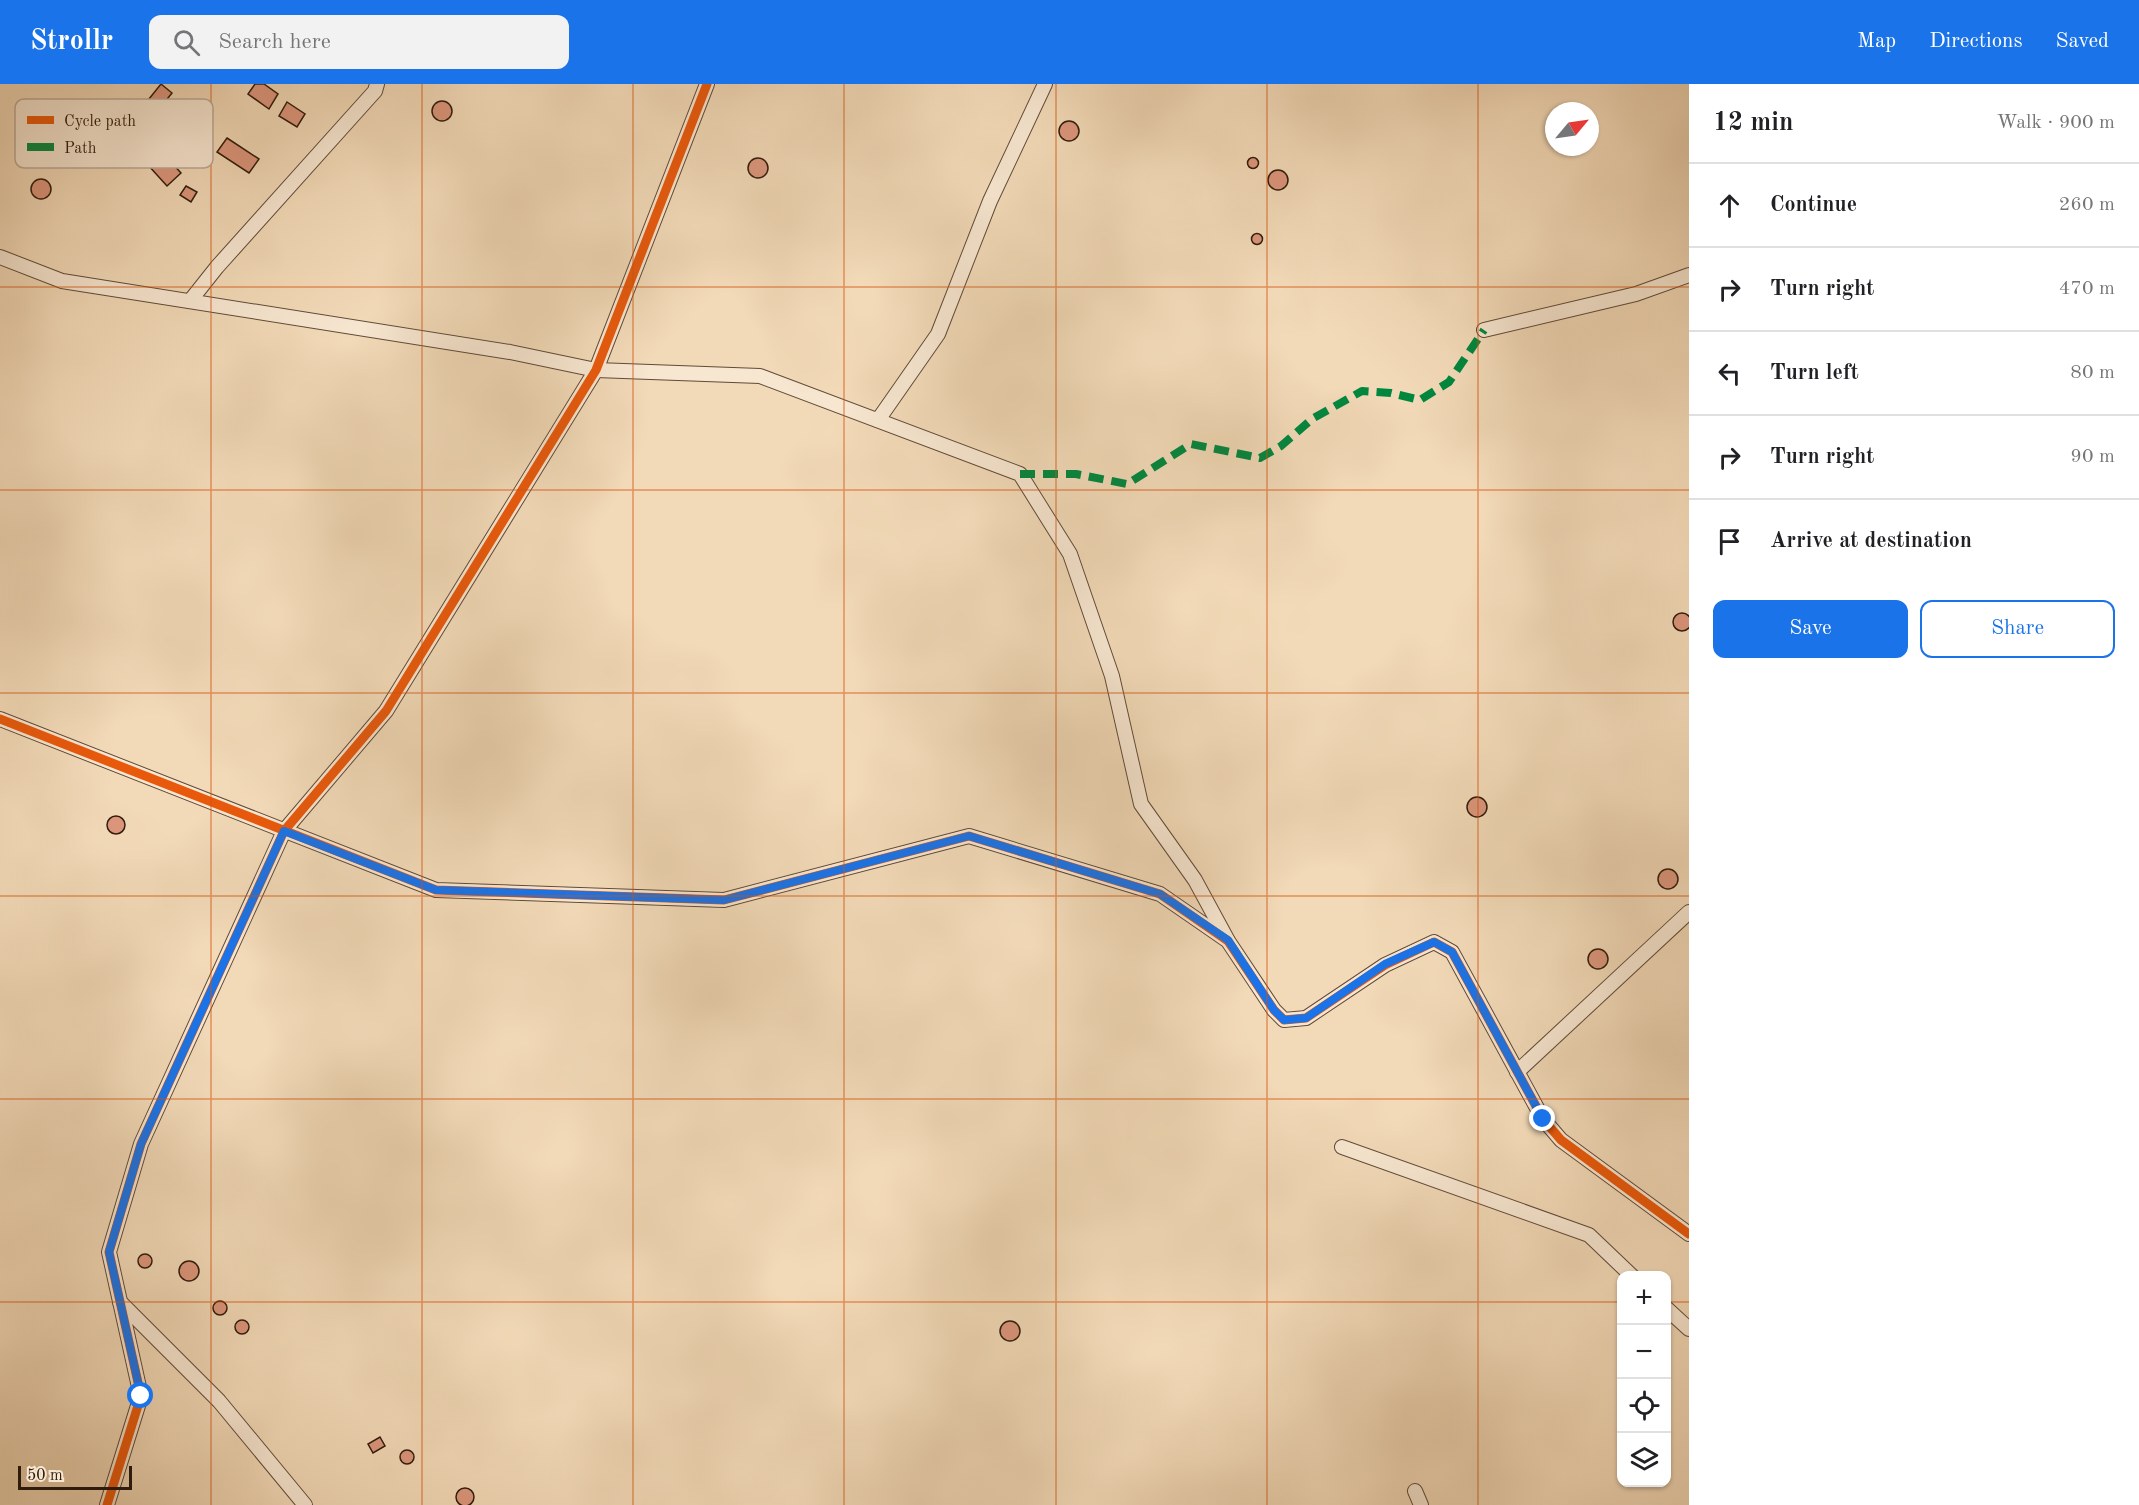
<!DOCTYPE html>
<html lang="en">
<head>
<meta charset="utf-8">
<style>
	:root { --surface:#fff; --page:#f2f2f2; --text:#202124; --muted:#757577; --line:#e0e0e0; --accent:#1a73e8 }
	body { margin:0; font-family:"Old Standard TT",serif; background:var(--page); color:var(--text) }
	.controls { position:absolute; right:18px; bottom:18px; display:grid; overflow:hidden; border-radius:12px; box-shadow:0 2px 4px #0004 }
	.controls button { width:54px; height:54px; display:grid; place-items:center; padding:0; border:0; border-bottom:2px solid var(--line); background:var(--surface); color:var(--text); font:30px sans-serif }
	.compass { position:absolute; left:1545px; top:18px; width:54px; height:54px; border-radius:50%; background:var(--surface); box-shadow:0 2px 4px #0004; rotate:61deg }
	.scale { position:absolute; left:18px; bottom:15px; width:114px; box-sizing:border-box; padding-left:6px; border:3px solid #301c0d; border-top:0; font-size:16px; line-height:21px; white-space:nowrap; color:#301c0d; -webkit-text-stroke:4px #f7e6d0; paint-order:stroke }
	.stop { position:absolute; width:18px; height:18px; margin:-14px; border:4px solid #1a73e8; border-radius:50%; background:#fff }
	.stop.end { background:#1a73e8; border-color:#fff; box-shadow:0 2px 6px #0008 }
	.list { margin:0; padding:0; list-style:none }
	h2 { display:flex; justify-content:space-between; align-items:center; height:78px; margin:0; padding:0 24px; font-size:26px }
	h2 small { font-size:20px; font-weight:400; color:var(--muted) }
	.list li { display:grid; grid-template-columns:39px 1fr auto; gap:18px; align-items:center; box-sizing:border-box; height:84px; padding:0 24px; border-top:2px solid var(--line) }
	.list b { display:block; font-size:22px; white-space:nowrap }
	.list em { font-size:20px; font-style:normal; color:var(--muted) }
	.actions { display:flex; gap:12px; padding:18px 24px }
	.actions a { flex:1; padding:14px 0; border:2px solid var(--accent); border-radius:12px; text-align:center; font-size:21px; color:var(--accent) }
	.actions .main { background:var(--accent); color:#fff }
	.icon { flex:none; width:33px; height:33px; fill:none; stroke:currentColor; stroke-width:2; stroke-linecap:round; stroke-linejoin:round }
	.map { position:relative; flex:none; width:1689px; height:1421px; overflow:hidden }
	header { display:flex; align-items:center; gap:36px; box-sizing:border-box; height:84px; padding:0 30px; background:var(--accent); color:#fff }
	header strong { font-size:28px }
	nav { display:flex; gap:33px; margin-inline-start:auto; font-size:21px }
	.search { width:420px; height:54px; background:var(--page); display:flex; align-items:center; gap:15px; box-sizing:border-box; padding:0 21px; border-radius:12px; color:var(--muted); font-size:22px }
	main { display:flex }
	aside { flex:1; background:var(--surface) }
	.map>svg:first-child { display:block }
</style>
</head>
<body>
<header>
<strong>Strollr</strong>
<div class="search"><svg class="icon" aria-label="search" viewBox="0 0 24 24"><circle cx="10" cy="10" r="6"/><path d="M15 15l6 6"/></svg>Search here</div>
<nav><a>Map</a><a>Directions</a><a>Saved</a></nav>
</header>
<main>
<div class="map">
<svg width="1689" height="1421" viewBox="0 0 1689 1421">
	<rect width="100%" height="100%" fill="#f2d9b7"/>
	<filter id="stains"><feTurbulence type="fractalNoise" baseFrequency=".00333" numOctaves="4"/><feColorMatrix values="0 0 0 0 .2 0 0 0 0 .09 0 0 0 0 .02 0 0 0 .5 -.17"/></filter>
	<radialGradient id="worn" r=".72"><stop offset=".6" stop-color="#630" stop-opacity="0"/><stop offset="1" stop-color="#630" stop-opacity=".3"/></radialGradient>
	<g fill="#dc967c" stroke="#301c0d" stroke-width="1.5">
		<polygon points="161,0 172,9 160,24 149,15"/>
		<polygon points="255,0 264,0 278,10 269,25 248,10"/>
		<circle cx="442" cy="27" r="10"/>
		<polygon points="287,18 305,30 297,43 279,32"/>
		<circle cx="1069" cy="47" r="10"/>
		<polygon points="227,54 259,75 249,89 217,68"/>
		<polygon points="152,57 181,89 167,102 138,70"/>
		<circle cx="1253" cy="79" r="5.5"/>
		<circle cx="758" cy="84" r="10"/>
		<circle cx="1278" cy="96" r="10"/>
		<circle cx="41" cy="105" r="10"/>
		<polygon points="186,102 197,108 191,118 180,111"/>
		<circle cx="1257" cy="155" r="5.5"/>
		<circle cx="1682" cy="538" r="9"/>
		<circle cx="1477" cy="723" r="10"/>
		<circle cx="116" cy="741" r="9"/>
		<circle cx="1668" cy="795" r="10"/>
		<circle cx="1598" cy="875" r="10"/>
		<circle cx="145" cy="1177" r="7"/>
		<circle cx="189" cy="1187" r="10"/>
		<circle cx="220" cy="1224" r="7"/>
		<circle cx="242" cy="1243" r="7"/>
		<circle cx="1010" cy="1247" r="10"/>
		<polygon points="380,1353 385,1362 373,1369 368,1360"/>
		<circle cx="407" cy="1373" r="7"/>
		<circle cx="465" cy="1413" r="9"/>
	</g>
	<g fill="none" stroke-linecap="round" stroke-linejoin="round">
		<defs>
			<g id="minor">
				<polyline points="0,173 62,197 510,268 596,286 760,292 1020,390 1070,470 1112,592 1141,720 1195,796 1227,855"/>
				<polyline points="190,217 217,183 375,7 377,0"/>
				<polyline points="1484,246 1636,210 1689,191"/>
				<polyline points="878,336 938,250 990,117 1045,0"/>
				<polyline points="0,635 436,806 724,816 969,752 1160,810 1228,857 1274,926 1284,936 1306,934 1385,881 1434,858 1452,868 1543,1035 1561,1056 1689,1150"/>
				<polyline points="1517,988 1689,828"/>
				<polyline points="1342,1063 1589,1151 1632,1192"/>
				<polyline points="120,1218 219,1317 305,1421"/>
				<polyline points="1666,1224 1689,1245"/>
				<polyline points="1415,1407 1421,1421"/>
				<polyline points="107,1421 141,1312 109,1168 141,1060 284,747 386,627 596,286 707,0"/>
			</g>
		</defs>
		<use href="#minor" stroke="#604b38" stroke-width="16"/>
		<use href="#minor" stroke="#f7e6d0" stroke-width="14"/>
		<polyline stroke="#00873e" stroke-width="8" stroke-dasharray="15 8" stroke-linecap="butt" points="1020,390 1076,390 1127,400 1191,360 1260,374 1281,362 1312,335 1362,307 1391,309 1420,316 1449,298 1484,246"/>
		<defs>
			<g id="cycleway">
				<polyline points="0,635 436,806 724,816 969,752 1160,810 1228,857 1274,926 1284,936 1306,934 1385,881 1434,858 1452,868 1543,1035 1561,1056 1689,1150"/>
				<polyline points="107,1421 141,1312 109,1168 141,1060 284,747 386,627 596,286 707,0"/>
			</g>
		</defs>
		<use href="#cycleway" stroke="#f7e6d0" stroke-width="13"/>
		<use href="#cycleway" stroke="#e8590c" stroke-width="9"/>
	</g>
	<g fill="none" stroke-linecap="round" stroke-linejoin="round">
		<polyline stroke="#1a73e8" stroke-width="8" points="141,1312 109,1168 141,1060 284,747 436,806 724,816 969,752 1160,810 1228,856 1274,926 1284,936 1306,934 1385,880 1434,858 1452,868 1543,1035"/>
	</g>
	<path fill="none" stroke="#d6530c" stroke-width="1.5" stroke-opacity="0.55" d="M 211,0 L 211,1421M 422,0 L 422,1421M 633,0 L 633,1421M 844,0 L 844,1421M 1056,0 L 1056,1421M 1267,0 L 1267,1421M 1478,0 L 1478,1421M 0,203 L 1689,203M 0,406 L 1689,406M 0,609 L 1689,609M 0,812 L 1689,812M 0,1015 L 1689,1015M 0,1218 L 1622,1218M 1666,1218 L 1689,1218"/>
	<rect x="15" y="15" width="198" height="69" rx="9" fill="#f7e6d0" stroke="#bba996" stroke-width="1.5"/>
	<rect x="27" y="32" width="27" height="8" fill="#e8590c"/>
	<rect x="27" y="59" width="27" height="8" fill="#00873e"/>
	<g font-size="16" fill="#301c0d">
		<text x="64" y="42">Cycle path</text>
		<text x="64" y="69">Path</text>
	</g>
	<rect width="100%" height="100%" filter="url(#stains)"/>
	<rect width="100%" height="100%" fill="url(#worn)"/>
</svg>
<div class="controls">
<button>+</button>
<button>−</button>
<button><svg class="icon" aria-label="locate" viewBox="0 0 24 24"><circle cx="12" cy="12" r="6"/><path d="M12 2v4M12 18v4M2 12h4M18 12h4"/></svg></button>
<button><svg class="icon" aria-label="layers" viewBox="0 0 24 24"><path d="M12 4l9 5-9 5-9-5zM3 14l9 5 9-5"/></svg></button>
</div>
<svg class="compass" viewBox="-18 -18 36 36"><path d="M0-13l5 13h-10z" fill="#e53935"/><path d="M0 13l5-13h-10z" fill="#757577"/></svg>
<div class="scale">50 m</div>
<div class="stop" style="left:141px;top:1312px"></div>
<div class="stop end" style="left:1543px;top:1035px"></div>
</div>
<aside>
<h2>12 min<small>Walk · 900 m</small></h2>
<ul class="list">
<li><svg class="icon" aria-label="ahead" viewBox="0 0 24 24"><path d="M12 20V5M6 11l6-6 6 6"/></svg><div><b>Continue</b></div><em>260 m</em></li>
<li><svg class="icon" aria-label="right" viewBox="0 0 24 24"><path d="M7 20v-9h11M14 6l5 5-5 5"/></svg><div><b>Turn right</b></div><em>470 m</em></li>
<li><svg class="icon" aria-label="left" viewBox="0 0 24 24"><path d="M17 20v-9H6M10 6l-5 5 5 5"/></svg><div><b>Turn left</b></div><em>80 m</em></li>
<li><svg class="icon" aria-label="right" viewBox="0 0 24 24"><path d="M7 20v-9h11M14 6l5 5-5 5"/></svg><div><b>Turn right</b></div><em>90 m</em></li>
<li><svg class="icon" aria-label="arrive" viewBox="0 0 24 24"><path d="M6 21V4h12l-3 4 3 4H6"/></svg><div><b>Arrive at destination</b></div></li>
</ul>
<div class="actions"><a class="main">Save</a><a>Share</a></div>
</aside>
</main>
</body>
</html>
